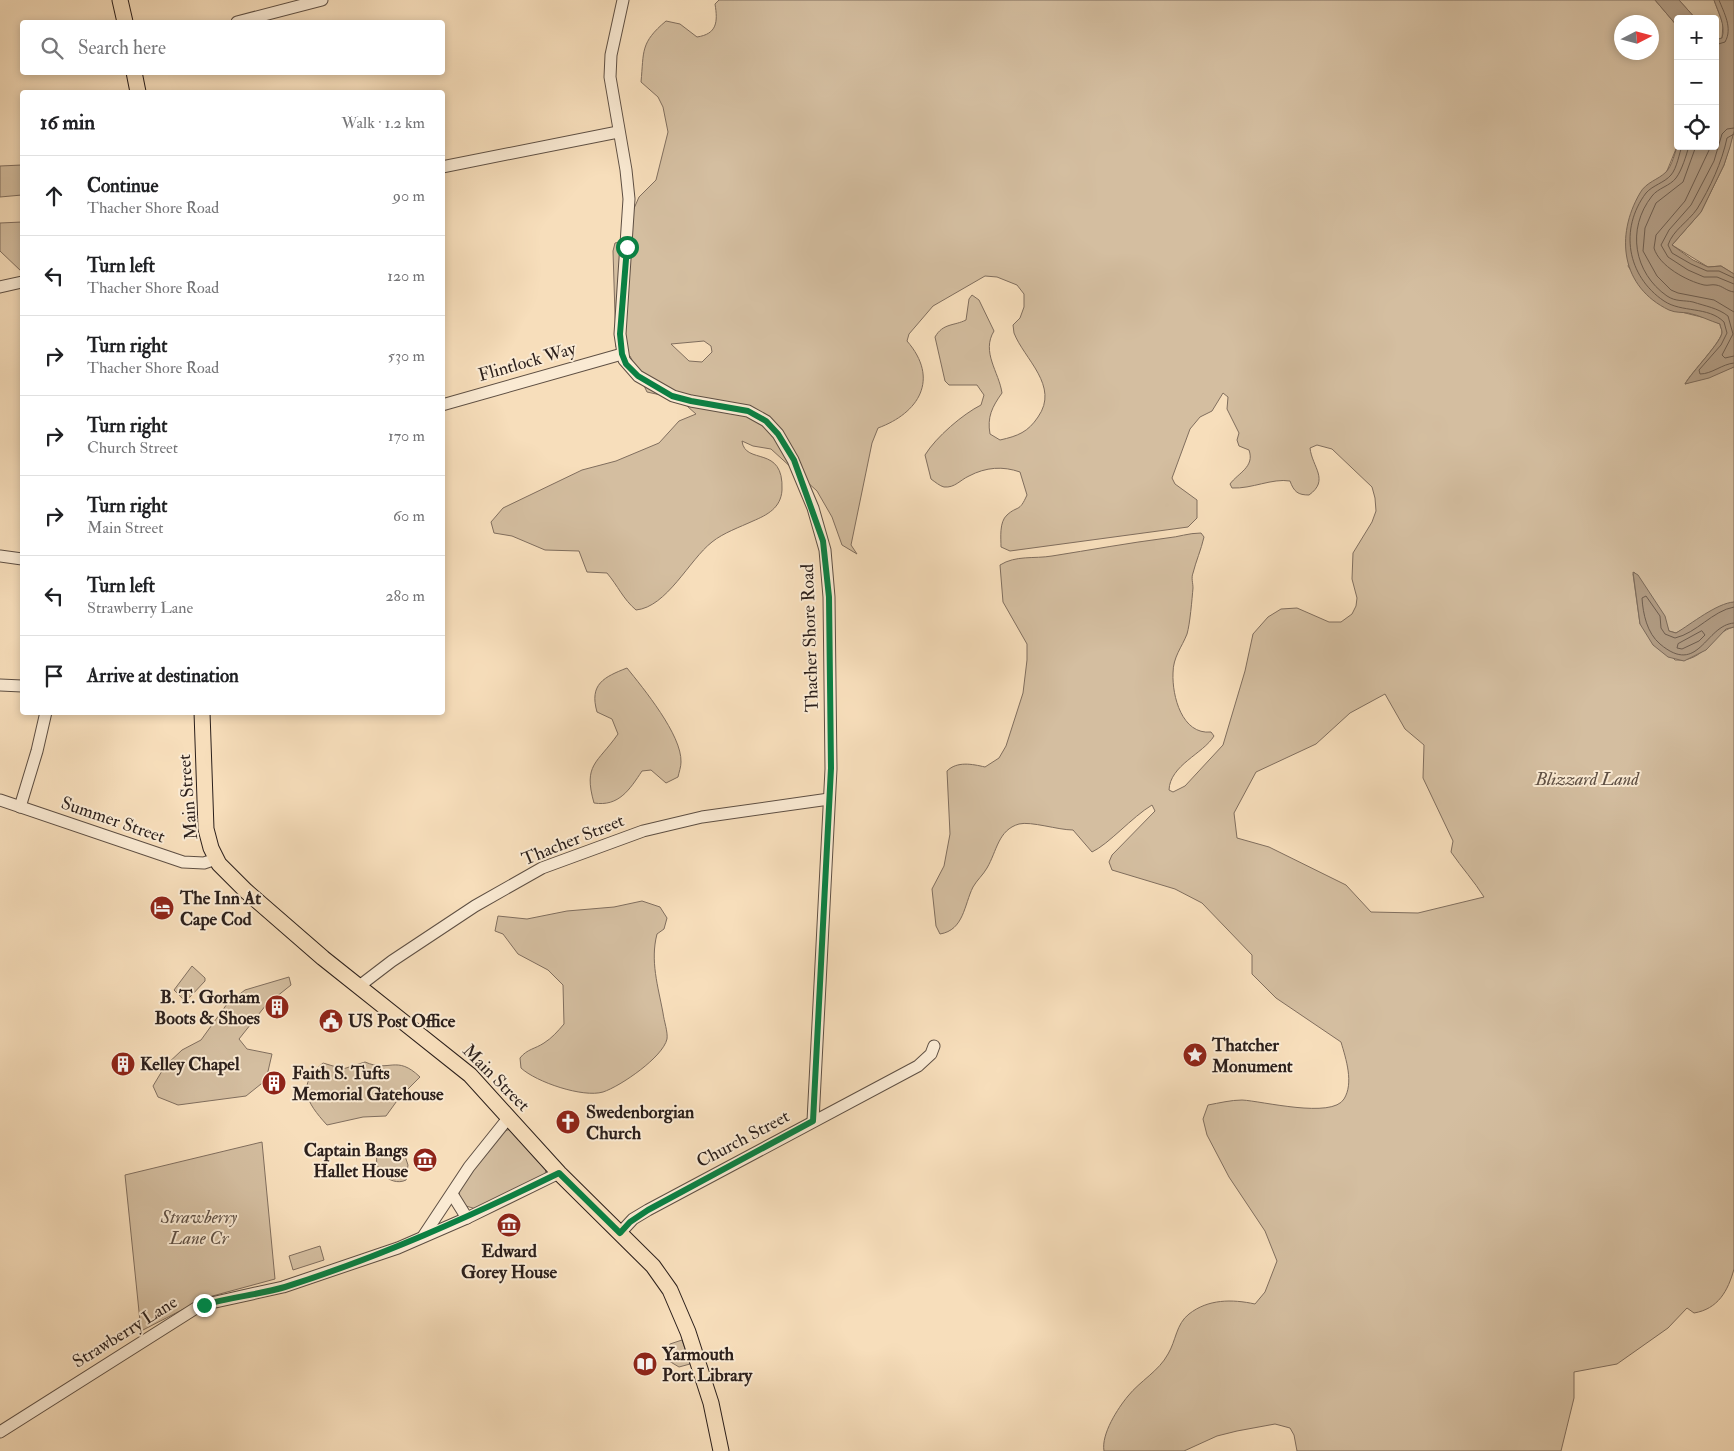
<!DOCTYPE html>
<html lang="en">
<head>
<meta charset="utf-8">
<style>
	:root { --surface:#fff; --page:#f6f6f6; --text:#202124; --muted:#757577; --line:#e0e0e0 }
	body { margin:0; font-family:"IM FELL Double Pica",serif; background:var(--page); color:var(--text) }
	.controls { position:absolute; right:15px; top:15px; display:grid; overflow:hidden; border-radius:5px; box-shadow:0 2px 8px #0003 }
	.controls button { width:45px; height:45px; display:grid; place-items:center; padding:0; border:0; border-bottom:1px solid var(--line); background:var(--surface); color:var(--text); font:25px sans-serif }
	.compass { position:absolute; left:1614px; top:15px; width:45px; height:45px; border-radius:50%; background:var(--surface); box-shadow:0 2px 8px #0003; rotate:84deg }
	.stop { position:absolute; width:15px; height:15px; margin:-11px; border:4px solid #0b8043; border-radius:50%; background:#fff }
	.stop.end { background:#0b8043; border-color:#fff; box-shadow:0 1px 5px #0008 }
	.list { margin:0; padding:0; list-style:none }
	h2 { display:flex; justify-content:space-between; align-items:center; height:65px; margin:0; padding:0 20px; font-size:21px }
	h2 small { font-size:16px; font-weight:400; color:var(--muted) }
	.list li { display:grid; grid-template-columns:32px 1fr auto; gap:15px; align-items:center; box-sizing:border-box; height:80px; padding:0 20px; border-top:1px solid var(--line) }
	.list b { display:block; font-size:19px; white-space:nowrap }
	.list p { margin:0; font-size:16px; white-space:nowrap; color:var(--muted) }
	.list em { font-size:16px; font-style:normal; color:var(--muted) }
	.icon { flex:none; width:28px; height:28px; fill:none; stroke:currentColor; stroke-width:2; stroke-linecap:round; stroke-linejoin:round }
	.map { position:relative; flex:none; width:1734px; height:1451px; overflow:hidden }
	.search { position:absolute; background:var(--surface); box-shadow:0 2px 8px #0003; left:20px; top:20px; width:425px; height:55px; display:flex; align-items:center; gap:12px; box-sizing:border-box; padding:0 18px; border-radius:5px; color:var(--muted); font-size:19px }
	.panel { position:absolute; background:var(--surface); box-shadow:0 2px 8px #0003; left:20px; top:90px; width:425px; height:625px; border-radius:5px }
	.map>svg:first-child { display:block }
</style>
</head>
<body>
<div class="map">
<svg width="1734" height="1451" viewBox="0 0 1734 1451">
	<rect width="100%" height="100%" fill="#f7debb"/>
	<filter id="stains"><feTurbulence type="fractalNoise" baseFrequency=".004" numOctaves="4"/><feColorMatrix values="0 0 0 0 .2 0 0 0 0 .09 0 0 0 0 .02 0 0 0 .5 -.17"/></filter>
	<radialGradient id="worn" r=".72"><stop offset=".6" stop-color="#630" stop-opacity="0"/><stop offset="1" stop-color="#630" stop-opacity=".3"/></radialGradient>
	<g fill="#d4bea0" stroke="#806e5e" fill-rule="evenodd">
		<path d="M 719,0 L 1655,0 L 1678,27 L 1678,144 L 1628,266 C 1653,305 1662,308 1706,318 C 1711,319 1715,322 1720,324 C 1720,327 1722,329 1722,331 C 1723,341 1691,372 1685,384 L 1734,367 L 1734,602 L 1676,633 L 1669,631 L 1665,621 L 1634,572 L 1633,574 L 1640,624 L 1675,660 C 1706,663 1711,632 1734,627 L 1734,1269 C 1728,1291 1718,1309 1694,1313 L 1687,1308 L 1668,1328 L 1617,1364 L 1574,1372 L 1574,1398 L 1561,1451 L 1297,1451 L 1294,1435 L 1290,1428 L 1275,1424 L 1237,1431 L 1217,1436 L 1184,1451 L 1104,1451 C 1101,1434 1118,1408 1128,1396 C 1140,1381 1159,1371 1168,1354 C 1176,1341 1176,1324 1189,1314 C 1208,1299 1232,1299 1255,1304 L 1265,1292 L 1277,1261 L 1265,1231 L 1229,1177 L 1207,1135 L 1203,1119 L 1208,1105 C 1219,1103 1231,1100 1242,1100 C 1262,1101 1332,1119 1344,1099 C 1354,1083 1346,1059 1341,1042 L 1276,998 L 1252,974 L 1252,955 L 1202,903 L 1175,889 L 1112,870 L 1109,862 L 1112,855 L 1155,811 L 1152,805 C 1132,817 1109,844 1092,852 L 1073,830 C 1058,830 1031,821 1019,824 C 998,830 997,851 987,868 C 983,875 977,880 973,887 C 964,905 964,930 940,934 L 936,926 L 932,889 L 944,866 L 950,834 L 947,771 C 957,761 972,764 985,767 L 999,758 L 1006,746 L 1023,693 L 1027,660 L 1027,644 L 1003,602 L 1000,565 C 1016,555 1034,559 1052,556 C 1090,550 1128,543 1167,538 C 1179,537 1188,533 1201,533 L 1204,537 C 1201,550 1196,561 1193,573 C 1191,578 1193,583 1193,588 C 1192,599 1190,624 1187,634 C 1182,647 1173,657 1173,673 C 1172,696 1182,735 1211,732 L 1214,736 C 1203,754 1170,765 1169,790 L 1173,792 L 1185,786 L 1223,745 L 1245,671 L 1253,634 L 1268,617 L 1281,609 L 1297,608 L 1329,622 L 1341,622 L 1352,614 L 1356,606 L 1357,598 L 1352,579 L 1353,553 L 1372,522 L 1376,511 L 1375,498 L 1372,487 L 1332,449 L 1317,445 L 1310,448 C 1312,467 1330,480 1309,495 C 1298,495 1294,492 1290,481 C 1272,478 1252,489 1232,488 L 1230,484 C 1238,473 1255,467 1249,450 L 1239,446 L 1237,440 L 1239,433 L 1227,409 L 1228,397 L 1223,393 L 1212,411 L 1200,417 L 1190,429 L 1172,478 L 1175,484 L 1197,500 L 1197,518 L 1188,527 L 1010,551 L 1001,547 C 1001,538 999,522 1007,515 C 1018,505 1019,513 1027,495 L 1020,472 C 1003,466 986,467 969,476 C 960,480 955,488 944,487 C 940,486 935,482 931,479 L 925,455 C 936,437 963,414 981,405 L 984,395 L 977,385 L 949,385 L 945,381 L 935,337 C 943,323 954,326 966,320 L 969,299 L 972,295 L 979,300 L 994,331 C 981,352 999,372 1002,393 C 992,407 987,417 990,434 L 1000,440 C 1018,436 1028,432 1038,417 C 1060,386 1024,359 1014,333 L 1013,325 L 1020,318 L 1024,307 L 1024,294 L 1017,285 L 997,277 L 985,276 L 933,306 L 909,334 L 907,341 C 940,379 919,413 878,428 L 872,443 L 851,545 L 857,554 L 842,545 L 832,517 L 817,491 L 771,449 L 753,446 L 742,441 C 745,466 784,444 782,490 C 781,508 767,515 753,521 C 740,527 723,533 712,542 C 689,560 667,607 636,610 C 623,599 618,586 607,573 L 587,572 L 579,551 L 545,550 L 512,536 L 494,533 L 491,522 L 503,508 L 582,470 L 616,461 L 659,443 L 679,421 L 696,414 L 679,399 L 647,392 L 630,356 L 616,347 L 613,251 L 615,243 L 624,241 L 625,229 L 639,197 L 656,180 L 668,132 L 663,107 L 658,97 L 641,82 C 644,51 640,43 666,21 L 680,24 L 697,37 C 717,34 718,22 715,4 ZM 1622,22 L 1652,22 L 1652,52 L 1622,52 ZM 704,341 L 711,346 L 712,352 L 702,362 L 689,361 L 671,344 ZM 1385,694 L 1405,729 L 1424,745 L 1423,778 L 1453,841 L 1451,852 C 1462,868 1474,881 1484,897 L 1418,913 L 1371,912 L 1346,885 L 1269,847 L 1237,838 L 1234,813 L 1256,772 L 1316,744 L 1350,713 Z"/>
		<polygon points="1679,0 1714,0 1723,24 1722,38 1715,40 1715,19 1696,19"/>
		<polygon points="1734,131 1734,274 1721,266 1708,267 1672,245 1701,212 1724,165"/>
		<polygon points="22,165 22,195 0,197 0,166"/>
		<polygon points="22,222 22,272 0,251 0,223"/>
		<path d="M 627,668 C 643,688 682,735 681,762 C 681,767 679,772 678,777 L 666,783 L 651,770 L 642,771 C 630,789 619,807 594,803 C 583,764 597,764 618,734 L 612,719 L 597,712 C 589,684 604,677 627,668 Z"/>
		<path d="M 642,901 L 660,907 L 667,918 L 664,929 L 657,934 C 650,961 658,986 663,1013 C 664,1021 668,1032 667,1039 C 663,1057 621,1086 603,1092 C 583,1098 536,1082 521,1068 L 520,1058 C 527,1049 535,1049 544,1043 C 552,1038 558,1031 564,1024 L 563,985 L 548,970 L 518,954 L 503,934 L 495,931 L 498,916 L 527,919 L 567,911 L 614,907 Z"/>
		<polygon points="192,966 205,978 205,981 190,997 183,999 174,990"/>
		<polygon points="289,977 291,985 266,1005 239,1039 247,1049 272,1054 266,1080 246,1096 178,1105 158,1097 153,1086 165,1066 182,1050 201,1040 227,1004 245,990"/>
		<path d="M 365,1062 C 390,1073 396,1054 420,1077 L 399,1098 L 386,1116 L 363,1117 L 327,1125 C 306,1102 296,1085 323,1063 L 343,1069 Z"/>
		<polygon points="510,1129 546,1168 545,1175 476,1209 466,1206 459,1196 460,1186 505,1131"/>
		<polygon points="262,1142 275,1279 205,1298 141,1331 125,1175"/>
		<path d="M 380,1150 L 391,1150 L 405,1156 L 408,1165 L 406,1180 C 390,1188 368,1166 380,1150 Z"/>
		<polygon points="320,1246 324,1260 293,1270 289,1256"/>
		<polygon points="682,1340 690,1364 679,1367 669,1361 666,1352 670,1344"/>
	</g>
	<g fill="#b29d85" stroke="#7c6b5b">
		<polygon points="1655,0 1679,0 1696,19 1678,19 1678,27"/>
		<path d="M 1714,0 L 1734,0 L 1734,131 L 1730,147 L 1724,165 L 1701,212 L 1672,245 L 1693,260 L 1708,267 L 1721,266 L 1734,274 L 1734,367 L 1709,378 L 1685,384 C 1691,373 1723,340 1722,332 C 1722,329 1720,327 1720,324 C 1710,321 1699,315 1688,313 C 1682,312 1676,313 1669,310 C 1621,287 1615,236 1640,193 C 1646,182 1658,180 1666,172 C 1672,166 1675,152 1678,144 L 1678,146 L 1715,146 L 1715,40 L 1722,38 C 1726,25 1718,12 1714,0 Z"/>
		<path d="M 1633,572 L 1638,575 L 1665,616 L 1669,631 L 1676,633 C 1691,624 1717,603 1734,602 L 1734,627 L 1726,629 L 1706,650 L 1684,661 L 1668,657 L 1653,645 L 1640,624 Z"/>
	</g>
	<g fill="none" stroke-linecap="round" stroke-linejoin="round">
		<g stroke="#6e5e50" stroke-width="1">
			<path d="M 1715,45 L 1725,42 C 1733,28 1724,13 1719,0"/>
			<polyline points="1734,128 1727,129 1722,134 1714,161 1691,205 1669,230 1661,245 1668,257 1688,270 1704,277 1717,277 1734,284"/>
			<path d="M 1734,134 L 1727,138 C 1722,162 1710,188 1697,209 C 1688,222 1673,230 1668,245 L 1672,253 L 1691,264 L 1707,271 L 1719,271 L 1734,278"/>
			<path d="M 1682,146 C 1679,154 1677,168 1671,175 C 1664,183 1653,185 1646,193 C 1619,229 1627,276 1664,301 C 1682,313 1708,306 1724,322 L 1727,333 L 1721,345 L 1699,370 L 1700,374 C 1712,374 1722,364 1734,363"/>
			<path d="M 1689,146 C 1686,156 1682,170 1676,178 C 1670,186 1658,188 1652,196 C 1626,229 1634,273 1667,296 C 1676,302 1684,300 1693,302 C 1705,306 1718,308 1728,316 L 1733,334 L 1722,355 L 1725,358 L 1734,356"/>
			<polyline points="1696,146 1683,182 1656,203 1645,228 1643,251 1657,276 1671,290 1678,293 1714,300 1734,312"/>
			<path d="M 1711,146 L 1685,201 L 1656,235 L 1654,248 C 1659,266 1687,281 1704,285 C 1708,286 1712,284 1716,285 C 1723,286 1726,291 1734,292"/>
			<path d="M 1734,607 C 1712,611 1697,633 1675,638 L 1665,634 L 1661,628 L 1660,616 L 1646,596 L 1642,598 C 1643,614 1647,633 1660,644 C 1699,677 1705,625 1734,623"/>
			<polygon points="1702,631 1705,635 1699,641 1682,649 1677,648 1678,644"/>
		</g>
		<defs>
			<g id="minor">
				<polyline points="623,0 611,55 610,77 626,170 629,199 620,334 624,360 638,376 673,396 691,401 748,411 766,421 778,434 793,460 813,508 825,550 829,597 831,769 813,1121"/>
				<polyline points="237,22 322,0"/>
				<polyline points="442,167 618,132"/>
				<polyline points="0,287 22,282"/>
				<polyline points="442,405 622,354"/>
				<polyline points="0,556 22,559"/>
				<polyline points="0,685 22,686"/>
				<polyline points="0,800 183,862 204,863 216,859"/>
				<polyline points="20,807 37,751 46,712"/>
				<polyline points="358,987 392,961 475,906 542,868 643,831 702,817 829,799"/>
				<polyline points="452,1194 467,1218"/>
				<polyline points="620,1233 633,1219 648,1210 918,1066 931,1054 934,1046"/>
				<polyline points="424,1235 469,1167 509,1117"/>
				<polyline points="0,1432 196,1308 211,1303 283,1287 398,1248 467,1218 559,1173"/>
			</g>
			<g id="major">
				<polyline points="120,0 125,22"/>
				<polyline points="134,72 138,92"/>
				<polyline points="202,712 206,829 211,848 219,864 246,891 323,958 470,1075 559,1173 653,1266 670,1290 688,1332 711,1403 721,1451"/>
			</g>
		</defs>
		<use href="#minor" stroke="#5e4f43" stroke-width="13"/>
		<use href="#major" stroke="#2b1f1b" stroke-width="17"/>
		<use href="#minor" stroke="#faead3" stroke-width="11"/>
		<use href="#major" stroke="#f7debb" stroke-width="15"/>
	</g>
	<g fill="none" stroke-linecap="round" stroke-linejoin="round">
		<path stroke="#0b8043" stroke-width="6" d="M 204,1305 C 230,1297 258,1295 285,1287 C 380,1257 469,1217 559,1173 L 620,1233 L 630,1222 L 648,1210 L 813,1121 L 831,768 L 829,597 L 823,541 L 794,460 L 778,434 L 766,421 L 748,411 L 691,401 L 672,396 L 638,376 L 626,364 L 622,354 L 620,334 L 627,247"/>
	</g>
	<defs>
		<symbol id="hotel-disc" viewBox="-11 -11 22 22"><circle r="9.5" fill="#8f2418" stroke="#faead3"/><path d="M-6-4.5h1.5V1H6V5H4.5V3h-9V5H-6ZM-4 0a1.8 1.8 0 1 1 3.6 0ZM.5 0V-2.5h3Q6-2.5 6 0Z" fill="#fff"/></symbol>
		<symbol id="building-disc" viewBox="-11 -11 22 22"><circle r="9.5" fill="#8f2418" stroke="#faead3"/><path d="M-4-6H4V6H1V3H-1V6H-4ZM-2.5-4.3h1.7v1.8h-1.7ZM.8-4.3h1.7v1.8H.8ZM-2.5-1h1.7V.8h-1.7ZM.8-1h1.7V.8H.8Z" fill="#fff"/></symbol>
		<symbol id="civic-disc" viewBox="-11 -11 22 22"><circle r="9.5" fill="#8f2418" stroke="#faead3"/><path d="M-.6-6.5H3V-4.5H.6V-3L4-1V1h2V6H-6V1h2V-1L-.6-3ZM-1.2 2.5V6h2.4V2.5Z" fill="#fff"/></symbol>
		<symbol id="sight-disc" viewBox="-11 -11 22 22"><circle r="9.5" fill="#8f2418" stroke="#faead3"/><path d="M0-6L1.8-2.2L6-1.7L2.9 1.2L3.7 5.4L0 3.3L-3.7 5.4L-2.9 1.2L-6-1.7L-1.8-2.2Z" fill="#fff"/></symbol>
		<symbol id="church-disc" viewBox="-11 -11 22 22"><circle r="9.5" fill="#8f2418" stroke="#faead3"/><path d="M-1.2-6h2.4v3.5h3.3v2.4h-3.3V6h-2.4V-.1h-3.3v-2.4h3.3Z" fill="#fff"/></symbol>
		<symbol id="museum-disc" viewBox="-11 -11 22 22"><circle r="9.5" fill="#8f2418" stroke="#faead3"/><path d="M0-6L6-3V-2H-6V-3ZM-5-1h2V3h-2ZM-1-1h2V3h-2ZM3-1h2V3H3ZM-6 4H6V6H-6Z" fill="#fff"/></symbol>
		<symbol id="library-disc" viewBox="-11 -11 22 22"><circle r="9.5" fill="#8f2418" stroke="#faead3"/><path d="M-6-4Q-3-5.5-.7-3.5V5Q-3 3-6 4ZM6-4Q3-5.5 .7-3.5V5Q3 3 6 4Z" fill="#fff"/></symbol>
	</defs>
	<g fill-rule="evenodd">
		<use href="#hotel-disc" x="148" y="894" width="28" height="28"/>
		<use href="#building-disc" x="263" y="993" width="28" height="28"/>
		<use href="#civic-disc" x="317" y="1007" width="28" height="28"/>
		<use href="#sight-disc" x="1181" y="1041" width="28" height="28"/>
		<use href="#building-disc" x="109" y="1050" width="28" height="28"/>
		<use href="#building-disc" x="260" y="1069" width="28" height="28"/>
		<use href="#church-disc" x="554" y="1108" width="28" height="28"/>
		<use href="#museum-disc" x="411" y="1146" width="28" height="28"/>
		<use href="#museum-disc" x="495" y="1211" width="28" height="28"/>
		<use href="#library-disc" x="631" y="1350" width="28" height="28"/>
	</g>
	<g text-anchor="middle" dominant-baseline="central" stroke-width="4" stroke-linejoin="round" paint-order="stroke">
		<g font-size="18" fill="#2b1f1b" stroke="#faead3">
			<text transform="translate(527 362) rotate(-16)">Flintlock Way</text>
			<text transform="translate(810 638) rotate(-92)">Thacher Shore Road</text>
			<text transform="translate(188 797) rotate(-95)">Main Street</text>
			<text transform="translate(113 820) rotate(19)">Summer Street</text>
			<text transform="translate(573 840) rotate(-22)">Thacher Street</text>
			<text transform="translate(496 1078) rotate(45)">Main Street</text>
			<text transform="translate(743 1139) rotate(-28)">Church Street</text>
			<text transform="translate(125 1332) rotate(-32)">Strawberry Lane</text>
		</g>
		<g font-size="18" font-style="italic" fill="#5e4f43" stroke="#faead3">
			<text x="1587" y="779">Blizzard Land</text>
			<text x="199" y="1217">Strawberry<tspan x="199" dy="21">Lane Cr</tspan></text>
		</g>
		<g font-size="18" font-weight="bold" fill="#2b1f1b" stroke="#faead3" text-anchor="start">
			<text x="180" y="898">The Inn At<tspan x="180" dy="21">Cape Cod</tspan></text>
			<text x="260" y="997" text-anchor="end">B. T. Gorham<tspan x="260" dy="21">Boots &amp; Shoes</tspan></text>
			<text x="348" y="1021">US Post Office</text>
			<text x="1212" y="1045">Thatcher<tspan x="1212" dy="21">Monument</tspan></text>
			<text x="140" y="1064">Kelley Chapel</text>
			<text x="292" y="1073">Faith S. Tufts<tspan x="292" dy="21">Memorial Gatehouse</tspan></text>
			<text x="586" y="1112">Swedenborgian<tspan x="586" dy="21">Church</tspan></text>
			<text x="408" y="1150" text-anchor="end">Captain Bangs<tspan x="408" dy="21">Hallet House</tspan></text>
			<text x="509" y="1251" text-anchor="middle">Edward<tspan x="509" dy="21">Gorey House</tspan></text>
			<text x="662" y="1354">Yarmouth<tspan x="662" dy="21">Port Library</tspan></text>
		</g>
	</g>
	<rect width="100%" height="100%" filter="url(#stains)"/>
	<rect width="100%" height="100%" fill="url(#worn)"/>
</svg>
<div class="controls">
<button>+</button>
<button>−</button>
<button><svg class="icon" aria-label="locate" viewBox="0 0 24 24"><circle cx="12" cy="12" r="6"/><path d="M12 2v4M12 18v4M2 12h4M18 12h4"/></svg></button>
</div>
<svg class="compass" viewBox="-18 -18 36 36"><path d="M0-13l5 13h-10z" fill="#e53935"/><path d="M0 13l5-13h-10z" fill="#757577"/></svg>
<div class="stop" style="left:627px;top:247px"></div>
<div class="stop end" style="left:204px;top:1305px"></div>
<div class="search"><svg class="icon" aria-label="search" viewBox="0 0 24 24"><circle cx="10" cy="10" r="6"/><path d="M15 15l6 6"/></svg>Search here</div>
<section class="panel">
<h2>16 min<small>Walk · 1.2 km</small></h2>
<ul class="list">
<li><svg class="icon" aria-label="ahead" viewBox="0 0 24 24"><path d="M12 20V5M6 11l6-6 6 6"/></svg><div><b>Continue</b><p>Thacher Shore Road</p></div><em>90 m</em></li>
<li><svg class="icon" aria-label="left" viewBox="0 0 24 24"><path d="M17 20v-9H6M10 6l-5 5 5 5"/></svg><div><b>Turn left</b><p>Thacher Shore Road</p></div><em>120 m</em></li>
<li><svg class="icon" aria-label="right" viewBox="0 0 24 24"><path d="M7 20v-9h11M14 6l5 5-5 5"/></svg><div><b>Turn right</b><p>Thacher Shore Road</p></div><em>530 m</em></li>
<li><svg class="icon" aria-label="right" viewBox="0 0 24 24"><path d="M7 20v-9h11M14 6l5 5-5 5"/></svg><div><b>Turn right</b><p>Church Street</p></div><em>170 m</em></li>
<li><svg class="icon" aria-label="right" viewBox="0 0 24 24"><path d="M7 20v-9h11M14 6l5 5-5 5"/></svg><div><b>Turn right</b><p>Main Street</p></div><em>60 m</em></li>
<li><svg class="icon" aria-label="left" viewBox="0 0 24 24"><path d="M17 20v-9H6M10 6l-5 5 5 5"/></svg><div><b>Turn left</b><p>Strawberry Lane</p></div><em>280 m</em></li>
<li><svg class="icon" aria-label="arrive" viewBox="0 0 24 24"><path d="M6 21V4h12l-3 4 3 4H6"/></svg><div><b>Arrive at destination</b></div></li>
</ul>
</section>
</div>
</body>
</html>
